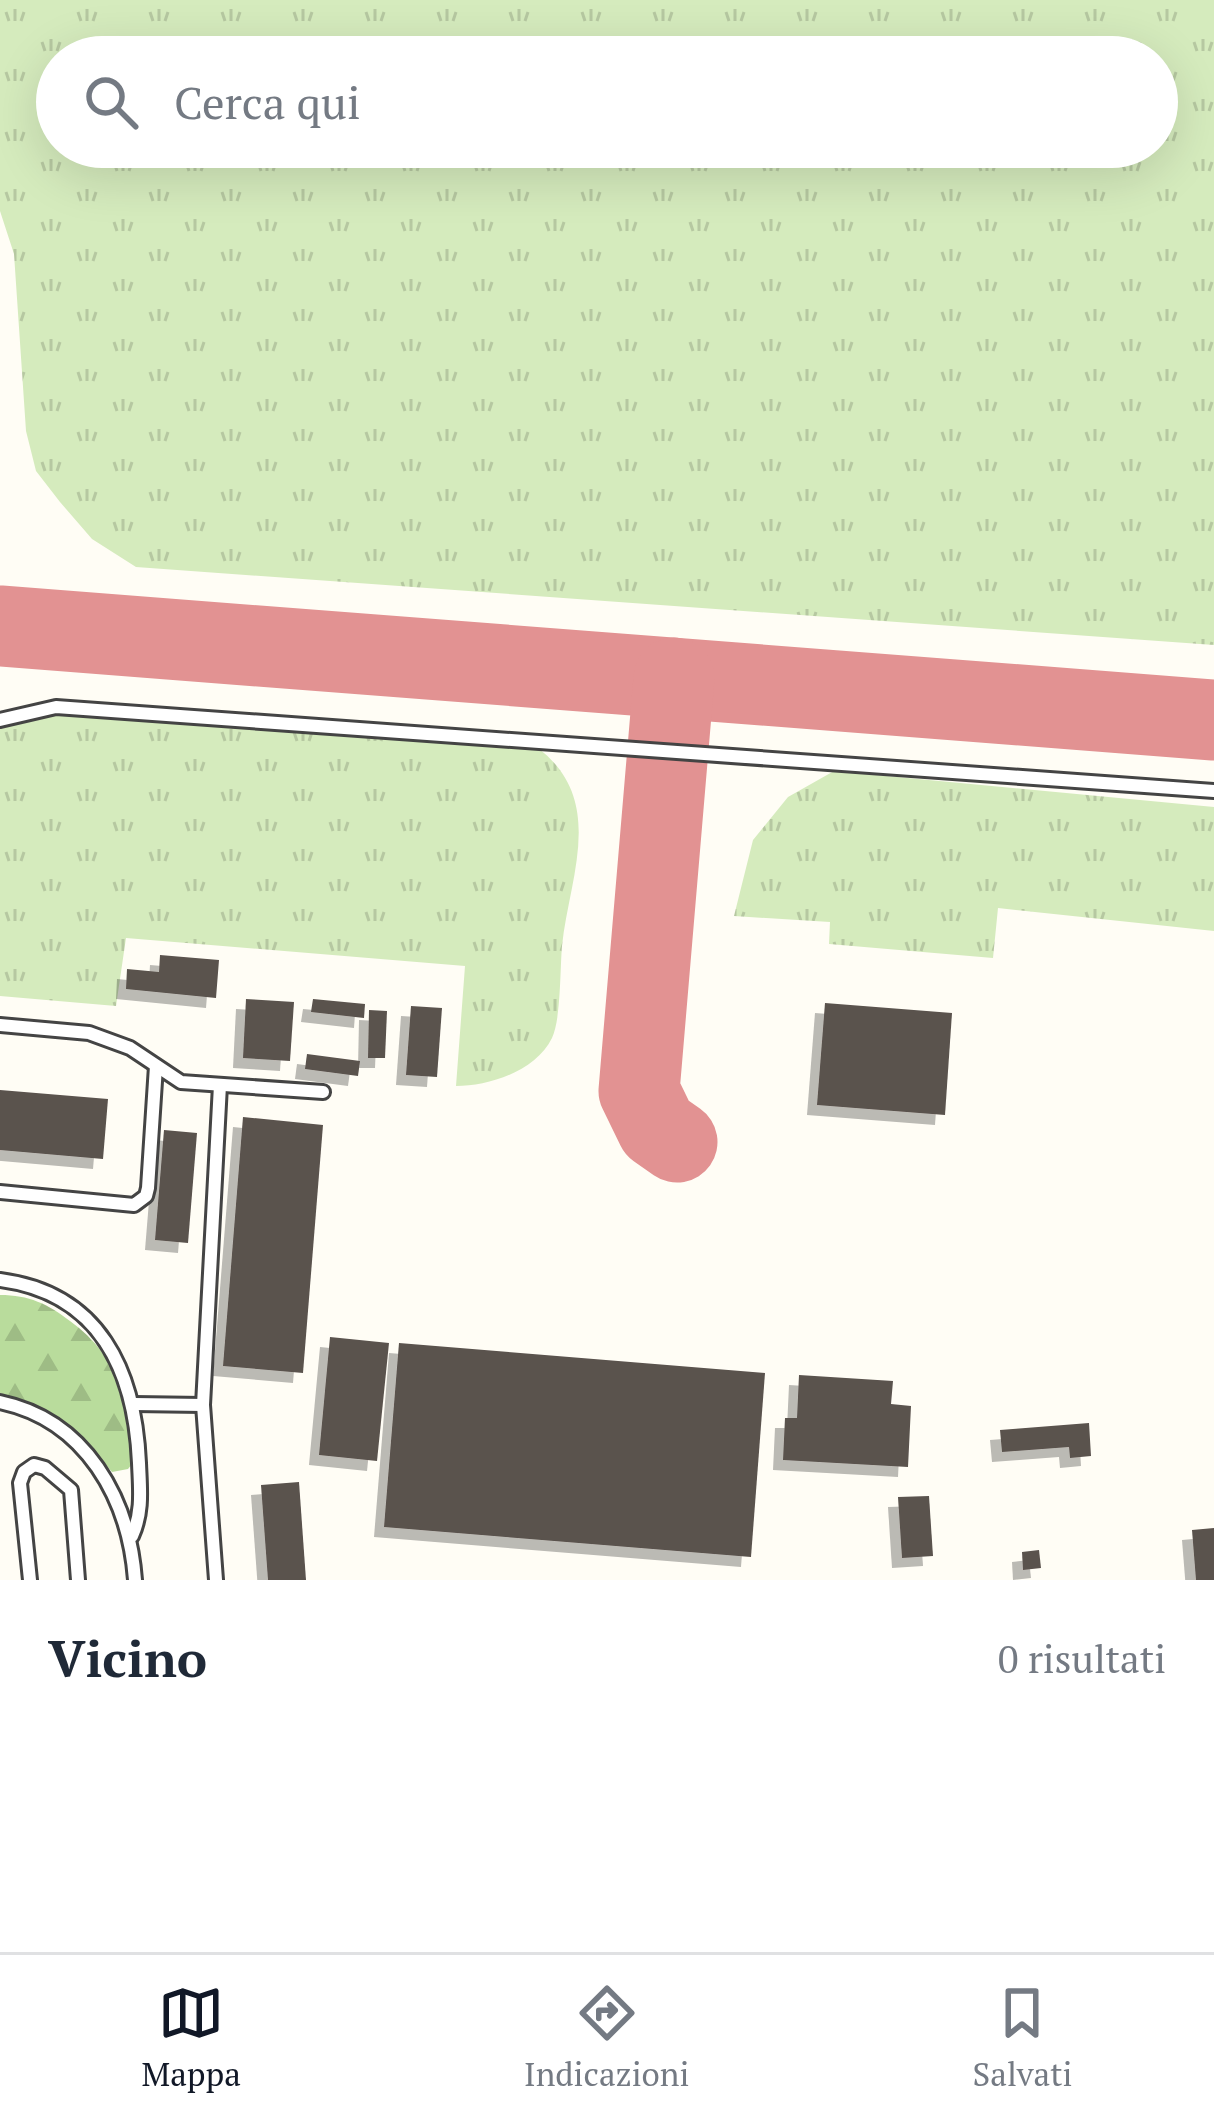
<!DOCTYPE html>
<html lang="it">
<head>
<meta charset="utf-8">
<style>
	:root { --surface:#fff; --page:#f2f2f3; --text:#1f2937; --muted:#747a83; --line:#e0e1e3; --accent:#111827 }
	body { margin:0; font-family:"PT Serif",serif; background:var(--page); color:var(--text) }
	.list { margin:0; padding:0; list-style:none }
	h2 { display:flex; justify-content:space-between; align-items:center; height:156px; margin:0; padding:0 48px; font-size:51px }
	h2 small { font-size:39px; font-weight:400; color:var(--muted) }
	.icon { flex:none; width:66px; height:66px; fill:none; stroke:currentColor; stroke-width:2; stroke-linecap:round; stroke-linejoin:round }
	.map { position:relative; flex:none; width:1214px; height:1580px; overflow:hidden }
	.search { position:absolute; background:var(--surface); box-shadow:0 12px 48px #0002; left:36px; right:36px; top:36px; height:132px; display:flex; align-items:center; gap:30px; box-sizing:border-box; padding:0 42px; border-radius:66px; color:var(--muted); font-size:45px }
	.sheet { height:372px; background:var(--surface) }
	nav { display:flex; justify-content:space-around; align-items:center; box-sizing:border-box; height:168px; border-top:3px solid var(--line); background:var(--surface); font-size:33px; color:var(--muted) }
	nav a { display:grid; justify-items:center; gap:6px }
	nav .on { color:var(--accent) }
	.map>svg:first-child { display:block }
</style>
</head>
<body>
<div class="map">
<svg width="1214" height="1580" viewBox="0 0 1214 1580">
	<defs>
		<pattern id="grass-tufts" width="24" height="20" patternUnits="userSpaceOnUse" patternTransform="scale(3)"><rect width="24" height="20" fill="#d5ebbd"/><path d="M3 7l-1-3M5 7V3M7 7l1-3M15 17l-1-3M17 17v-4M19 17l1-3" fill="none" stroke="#b6c8a1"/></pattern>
		<pattern id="forest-firs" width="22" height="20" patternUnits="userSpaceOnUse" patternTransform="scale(3)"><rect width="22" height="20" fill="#b9dc9c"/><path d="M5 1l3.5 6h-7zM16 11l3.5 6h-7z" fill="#9ebc85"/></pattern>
		<filter id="shadow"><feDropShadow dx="-10" dy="10" stdDeviation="0" flood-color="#0004"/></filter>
	</defs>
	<rect width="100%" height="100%" fill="#fffdf5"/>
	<g fill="url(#grass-tufts)" fill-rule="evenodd">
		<path d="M 0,0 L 1214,0 L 1214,645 L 136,567 L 92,539 L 60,502 L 36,471 L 26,431 L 14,254 L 0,211 ZM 1157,57 L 1157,147 L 57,147 L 57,57 Z"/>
		<path d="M 61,709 L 538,748 C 607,801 569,878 562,946 C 560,970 561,1019 552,1038 C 536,1071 489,1086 456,1086 L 465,966 L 126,938 L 116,1006 L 0,996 L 0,725 Z"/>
		<polygon points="834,771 1214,807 1214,931 998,908 993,958 829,944 830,922 734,916 753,840 788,797"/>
	</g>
	<path fill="url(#forest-firs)" d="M 0,1295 C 29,1295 48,1304 70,1321 C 121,1358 129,1404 132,1464 L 128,1469 L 112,1472 C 80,1432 48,1411 0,1393 Z"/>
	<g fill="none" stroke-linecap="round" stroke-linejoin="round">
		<g stroke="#e29292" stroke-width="81">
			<polyline points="0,626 1214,720"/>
			<polyline points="674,678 639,1091 657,1128 677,1142"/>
		</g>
	</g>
	<g fill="#5a524d" filter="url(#shadow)">
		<polygon points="160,955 219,960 216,998 126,989 127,969 159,972"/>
		<polygon points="246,999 294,1002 290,1061 243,1058"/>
		<polygon points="313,999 365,1004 364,1018 311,1012"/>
		<polygon points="825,1003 952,1013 945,1115 817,1105"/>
		<polygon points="411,1006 442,1008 437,1077 406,1075"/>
		<polygon points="369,1010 387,1011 385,1058 368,1058"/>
		<polygon points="307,1054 360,1061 358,1076 305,1069"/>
		<polygon points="0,1090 108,1099 103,1159 0,1150"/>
		<polygon points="243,1117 323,1125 303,1373 223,1366"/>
		<polygon points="164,1130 197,1133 188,1243 155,1240"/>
		<polygon points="330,1337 389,1343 377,1461 319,1455"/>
		<polygon points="399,1343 765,1373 751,1557 384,1527"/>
		<polygon points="799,1375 893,1381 891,1404 911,1406 908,1467 783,1460 785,1418 797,1418"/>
		<polygon points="1089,1423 1091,1456 1070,1458 1069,1447 1002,1452 1000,1430"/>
		<polygon points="299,1482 306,1580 268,1580 261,1485"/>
		<polygon points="929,1496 933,1556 902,1558 898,1497"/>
		<polygon points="1214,1528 1214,1580 1196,1580 1192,1530"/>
		<polygon points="1039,1550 1041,1568 1023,1570 1022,1552"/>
	</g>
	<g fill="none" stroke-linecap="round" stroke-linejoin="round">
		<defs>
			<g id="lane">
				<polyline points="0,720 56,707 1214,791"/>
				<polyline points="0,1025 89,1033 130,1048 181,1082 323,1092"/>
				<polyline points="0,1192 134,1205 146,1196 148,1188 156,1066"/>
				<path d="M 0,1280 C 100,1293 135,1371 139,1463 C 140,1489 143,1512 132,1536"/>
				<path d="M 0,1402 C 86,1420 129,1499 135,1580"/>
				<polyline points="134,1404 203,1405"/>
				<polyline points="30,1580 20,1483 24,1472 34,1465 45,1468 71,1490 78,1580"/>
				<polyline points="216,1580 203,1405 220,1085"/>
			</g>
		</defs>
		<use href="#lane" stroke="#444" stroke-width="18"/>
		<use href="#lane" stroke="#fff" stroke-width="12"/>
	</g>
</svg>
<div class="search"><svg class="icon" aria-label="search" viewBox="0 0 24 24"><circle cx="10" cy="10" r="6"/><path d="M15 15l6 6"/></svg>Cerca qui</div>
</div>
<section class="sheet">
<h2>Vicino<small>0 risultati</small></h2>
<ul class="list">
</ul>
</section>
<nav>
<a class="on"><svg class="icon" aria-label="map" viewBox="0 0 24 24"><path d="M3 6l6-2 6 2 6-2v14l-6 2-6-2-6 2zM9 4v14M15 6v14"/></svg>Mappa</a>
<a><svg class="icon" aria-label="directions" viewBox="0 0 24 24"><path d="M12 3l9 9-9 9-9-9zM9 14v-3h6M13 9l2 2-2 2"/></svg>Indicazioni</a>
<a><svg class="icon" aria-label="saved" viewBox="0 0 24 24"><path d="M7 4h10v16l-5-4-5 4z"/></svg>Salvati</a>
</nav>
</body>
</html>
